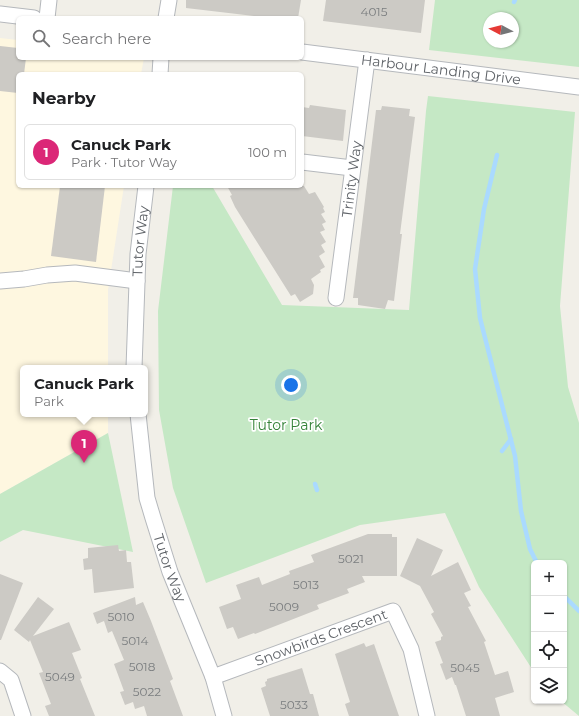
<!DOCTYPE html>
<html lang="en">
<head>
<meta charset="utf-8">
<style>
	:root { --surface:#fff; --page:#f2f2f2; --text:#202124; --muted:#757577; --line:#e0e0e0; --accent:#db2777 }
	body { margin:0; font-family:Montserrat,sans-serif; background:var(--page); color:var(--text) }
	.controls { position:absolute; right:12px; bottom:12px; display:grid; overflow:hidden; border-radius:6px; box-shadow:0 1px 3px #0004 }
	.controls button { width:36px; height:36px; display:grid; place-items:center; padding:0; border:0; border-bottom:1px solid var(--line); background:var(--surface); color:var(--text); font:20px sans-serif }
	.compass { position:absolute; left:483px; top:12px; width:36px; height:36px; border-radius:50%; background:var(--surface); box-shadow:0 1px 3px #0004; rotate:277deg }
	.you { position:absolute; left:291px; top:385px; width:14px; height:14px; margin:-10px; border:3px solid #fff; border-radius:50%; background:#1a73e8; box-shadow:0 0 0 6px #1a73e833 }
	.badge { display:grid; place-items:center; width:26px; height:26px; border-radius:50%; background:var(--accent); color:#fff; font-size:13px; font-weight:700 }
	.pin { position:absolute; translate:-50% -33px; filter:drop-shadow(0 1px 2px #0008) }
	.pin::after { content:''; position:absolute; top:21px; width:14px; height:12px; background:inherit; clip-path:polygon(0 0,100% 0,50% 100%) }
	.popup { position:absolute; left:20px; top:365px; width:128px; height:52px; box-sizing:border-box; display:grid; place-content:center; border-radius:6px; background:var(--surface); filter:drop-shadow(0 1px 3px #0005); font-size:13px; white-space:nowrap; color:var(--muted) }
	.popup b { font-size:15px; color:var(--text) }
	.popup::after { content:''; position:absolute; left:50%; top:100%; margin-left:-8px; border:8px solid transparent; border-top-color:var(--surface) }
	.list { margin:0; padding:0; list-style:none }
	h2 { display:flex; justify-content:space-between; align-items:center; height:52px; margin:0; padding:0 16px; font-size:17px }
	h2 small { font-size:13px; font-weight:400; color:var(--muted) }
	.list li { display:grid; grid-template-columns:26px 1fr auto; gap:12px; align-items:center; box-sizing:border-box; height:56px; margin:0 8px 8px; padding:0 8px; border:1px solid var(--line); border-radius:6px }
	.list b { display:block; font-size:15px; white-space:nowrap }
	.list p { margin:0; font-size:13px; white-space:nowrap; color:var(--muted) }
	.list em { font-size:13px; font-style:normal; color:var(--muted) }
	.icon { flex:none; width:22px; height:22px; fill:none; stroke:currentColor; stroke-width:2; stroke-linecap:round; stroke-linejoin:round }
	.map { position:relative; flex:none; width:579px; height:716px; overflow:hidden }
	.search { position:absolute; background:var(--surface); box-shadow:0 1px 3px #0004; left:16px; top:16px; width:288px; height:44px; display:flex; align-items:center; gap:10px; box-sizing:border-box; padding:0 14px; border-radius:6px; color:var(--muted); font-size:15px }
	.panel { position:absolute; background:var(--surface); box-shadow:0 1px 3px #0004; left:16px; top:72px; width:288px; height:116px; border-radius:6px }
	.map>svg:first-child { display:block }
</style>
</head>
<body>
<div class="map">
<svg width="579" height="716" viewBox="0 0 579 716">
	<rect width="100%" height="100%" fill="#f1efe8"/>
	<polygon fill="#fef7e0" points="0,38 18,40 18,58 144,58 141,74 18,74 18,186 124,186 108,290 108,368 23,368 23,414 108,414 108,433 0,494"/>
	<g fill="#c5e8c5" fill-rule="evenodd">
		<path d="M 435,0 L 579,0 L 579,67 L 429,50 ZM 489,18 L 513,18 L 513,42 L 489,42 Z"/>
		<polygon points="428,96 575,112 560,306 568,387 579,423 579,716 561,701 564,701 564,563 534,563 534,672 479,587 445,513 360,525 206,583 173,488 159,410 158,311 173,186 212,186 282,305 409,310 426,111"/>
		<polygon points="108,433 133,552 23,530 0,542 0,494"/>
	</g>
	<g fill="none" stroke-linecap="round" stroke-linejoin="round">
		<g stroke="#aadaff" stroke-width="4.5">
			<polyline points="514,2 515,0"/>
			<polyline points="497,155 484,209 475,269 480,318 515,456 521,511 530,549 537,563"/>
			<polyline points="502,451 511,439"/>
			<polyline points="315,484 317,490"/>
			<polyline points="564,596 579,611"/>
		</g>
	</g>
	<g fill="#cccac5">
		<polygon points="186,0 301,0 298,18 271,18 186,8"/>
		<polygon points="326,0 425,0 421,33 323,21"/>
		<polygon points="0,46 18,48 18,58 26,58 24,74 18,74 18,93 0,91"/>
		<polygon points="310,105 346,110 343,141 302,136 302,107 309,108"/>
		<polygon points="382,106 410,109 409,116 415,117 400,234 402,234 394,301 388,300 385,309 358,305 358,298 353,298 376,110 381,110"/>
		<polygon points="60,186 105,186 96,262 51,256"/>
		<polygon points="227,186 304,186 309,194 315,192 324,207 323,208 325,212 321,214 326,222 322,224 325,230 320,232 326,242 321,245 325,252 319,256 325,267 320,270 321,272 311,279 314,285 313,294 300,302 295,294 291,296 235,207 230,196 232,195"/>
		<polygon points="368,534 392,534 392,537 397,537 397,576 362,576 365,582 347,589 349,593 317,605 319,609 255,634 254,633 238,639 233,627 227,629 219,607 241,599 236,585 259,577 262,585 290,574 289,571 314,562 311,555"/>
		<polygon points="417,538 443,550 431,576 458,562 471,590 464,593 471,606 468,607 486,641 484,642 495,675 508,671 514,692 495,698 500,716 466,716 456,685 455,685 452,677 446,680 440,664 443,663 435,642 441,640 441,637 443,636 431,614 434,612 420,586 400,576"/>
		<polygon points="118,545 119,551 126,550 127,562 131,562 134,588 94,593 92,569 84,570 83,559 88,558 88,548"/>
		<polygon points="0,574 23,583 1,640 0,640"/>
		<polygon points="38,597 54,609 33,636 69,622 81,650 72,653 82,678 80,679 95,716 49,716 45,706 51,704 39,673 43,672 30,640 29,642 14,630"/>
		<polygon points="135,597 136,605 143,602 151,621 173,679 170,681 183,716 147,716 144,706 135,709 133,702 125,705 120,692 124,691 114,664 124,660 112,631 108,633 104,621 97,624 93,613"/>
		<polygon points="364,643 366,647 374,644 399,716 349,716 345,704 350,702 335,654"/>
		<polygon points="302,668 310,694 313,694 319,716 270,716 261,688 266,686 265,682 267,681 267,679"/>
	</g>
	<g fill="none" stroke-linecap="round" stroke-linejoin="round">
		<defs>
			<g id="minor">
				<polyline points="0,14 34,18"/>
				<polyline points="47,18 49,0"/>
				<polyline points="166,18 169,0"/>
				<path id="s1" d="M 302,52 L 579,87"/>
				<polyline points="160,74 161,58"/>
				<polyline points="302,162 352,168"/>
				<polyline points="0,281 24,279 47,275 75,273 137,281"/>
				<path id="s2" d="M 336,298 L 367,60"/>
				<path id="s3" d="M 134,368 L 138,254 L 146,186"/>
				<path id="s4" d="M 138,414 L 147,498 L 153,518 L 170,572 L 213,677 L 224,716"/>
				<polyline points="0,671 11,680 23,716"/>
				<path id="s5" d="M 213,677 L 393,611 L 411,649 L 427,716"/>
			</g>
		</defs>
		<use href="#minor" stroke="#b5b8bc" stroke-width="17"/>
		<use href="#minor" stroke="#fff" stroke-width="15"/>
	</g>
	<g text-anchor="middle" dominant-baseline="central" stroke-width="3.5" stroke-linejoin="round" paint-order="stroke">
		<g font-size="12" fill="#7a7d7f">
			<text x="374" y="11">4015</text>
			<text x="351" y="558">5021</text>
			<text x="306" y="584">5013</text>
			<text x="284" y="606">5009</text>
			<text x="121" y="616">5010</text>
			<text x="135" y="640">5014</text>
			<text x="142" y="666">5018</text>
			<text x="465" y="667">5045</text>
			<text x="60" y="676">5049</text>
			<text x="147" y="691">5022</text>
			<text x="294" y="704">5033</text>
		</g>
		<g font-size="14" fill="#5f6368" stroke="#fff">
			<text stroke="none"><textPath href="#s1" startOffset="140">Harbour Landing Drive</textPath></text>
			<text stroke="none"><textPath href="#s2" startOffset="120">Trinity Way</textPath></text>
			<text stroke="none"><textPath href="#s3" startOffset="127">Tutor Way</textPath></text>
			<text stroke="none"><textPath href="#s4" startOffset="158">Tutor Way</textPath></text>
			<text stroke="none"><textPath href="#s5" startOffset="115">Snowbirds Crescent</textPath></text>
		</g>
		<g font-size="14" fill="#348238" stroke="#fff">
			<text x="286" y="425">Tutor Park</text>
		</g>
	</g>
</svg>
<div class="controls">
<button>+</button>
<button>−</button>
<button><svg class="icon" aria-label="locate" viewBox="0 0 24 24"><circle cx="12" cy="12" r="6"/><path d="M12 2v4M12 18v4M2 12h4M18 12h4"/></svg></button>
<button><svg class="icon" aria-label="layers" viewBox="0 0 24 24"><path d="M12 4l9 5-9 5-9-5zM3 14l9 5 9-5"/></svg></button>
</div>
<svg class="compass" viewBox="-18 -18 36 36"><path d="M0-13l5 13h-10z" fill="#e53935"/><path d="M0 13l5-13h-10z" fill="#757577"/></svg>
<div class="you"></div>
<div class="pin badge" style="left:84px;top:463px">1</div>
<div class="popup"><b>Canuck Park</b>Park</div>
<div class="search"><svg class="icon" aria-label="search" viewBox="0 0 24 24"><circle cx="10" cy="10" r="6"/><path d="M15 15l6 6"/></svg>Search here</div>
<section class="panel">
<h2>Nearby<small></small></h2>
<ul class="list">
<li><span class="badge">1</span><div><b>Canuck Park</b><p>Park · Tutor Way</p></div><em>100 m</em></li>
</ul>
</section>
</div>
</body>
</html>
